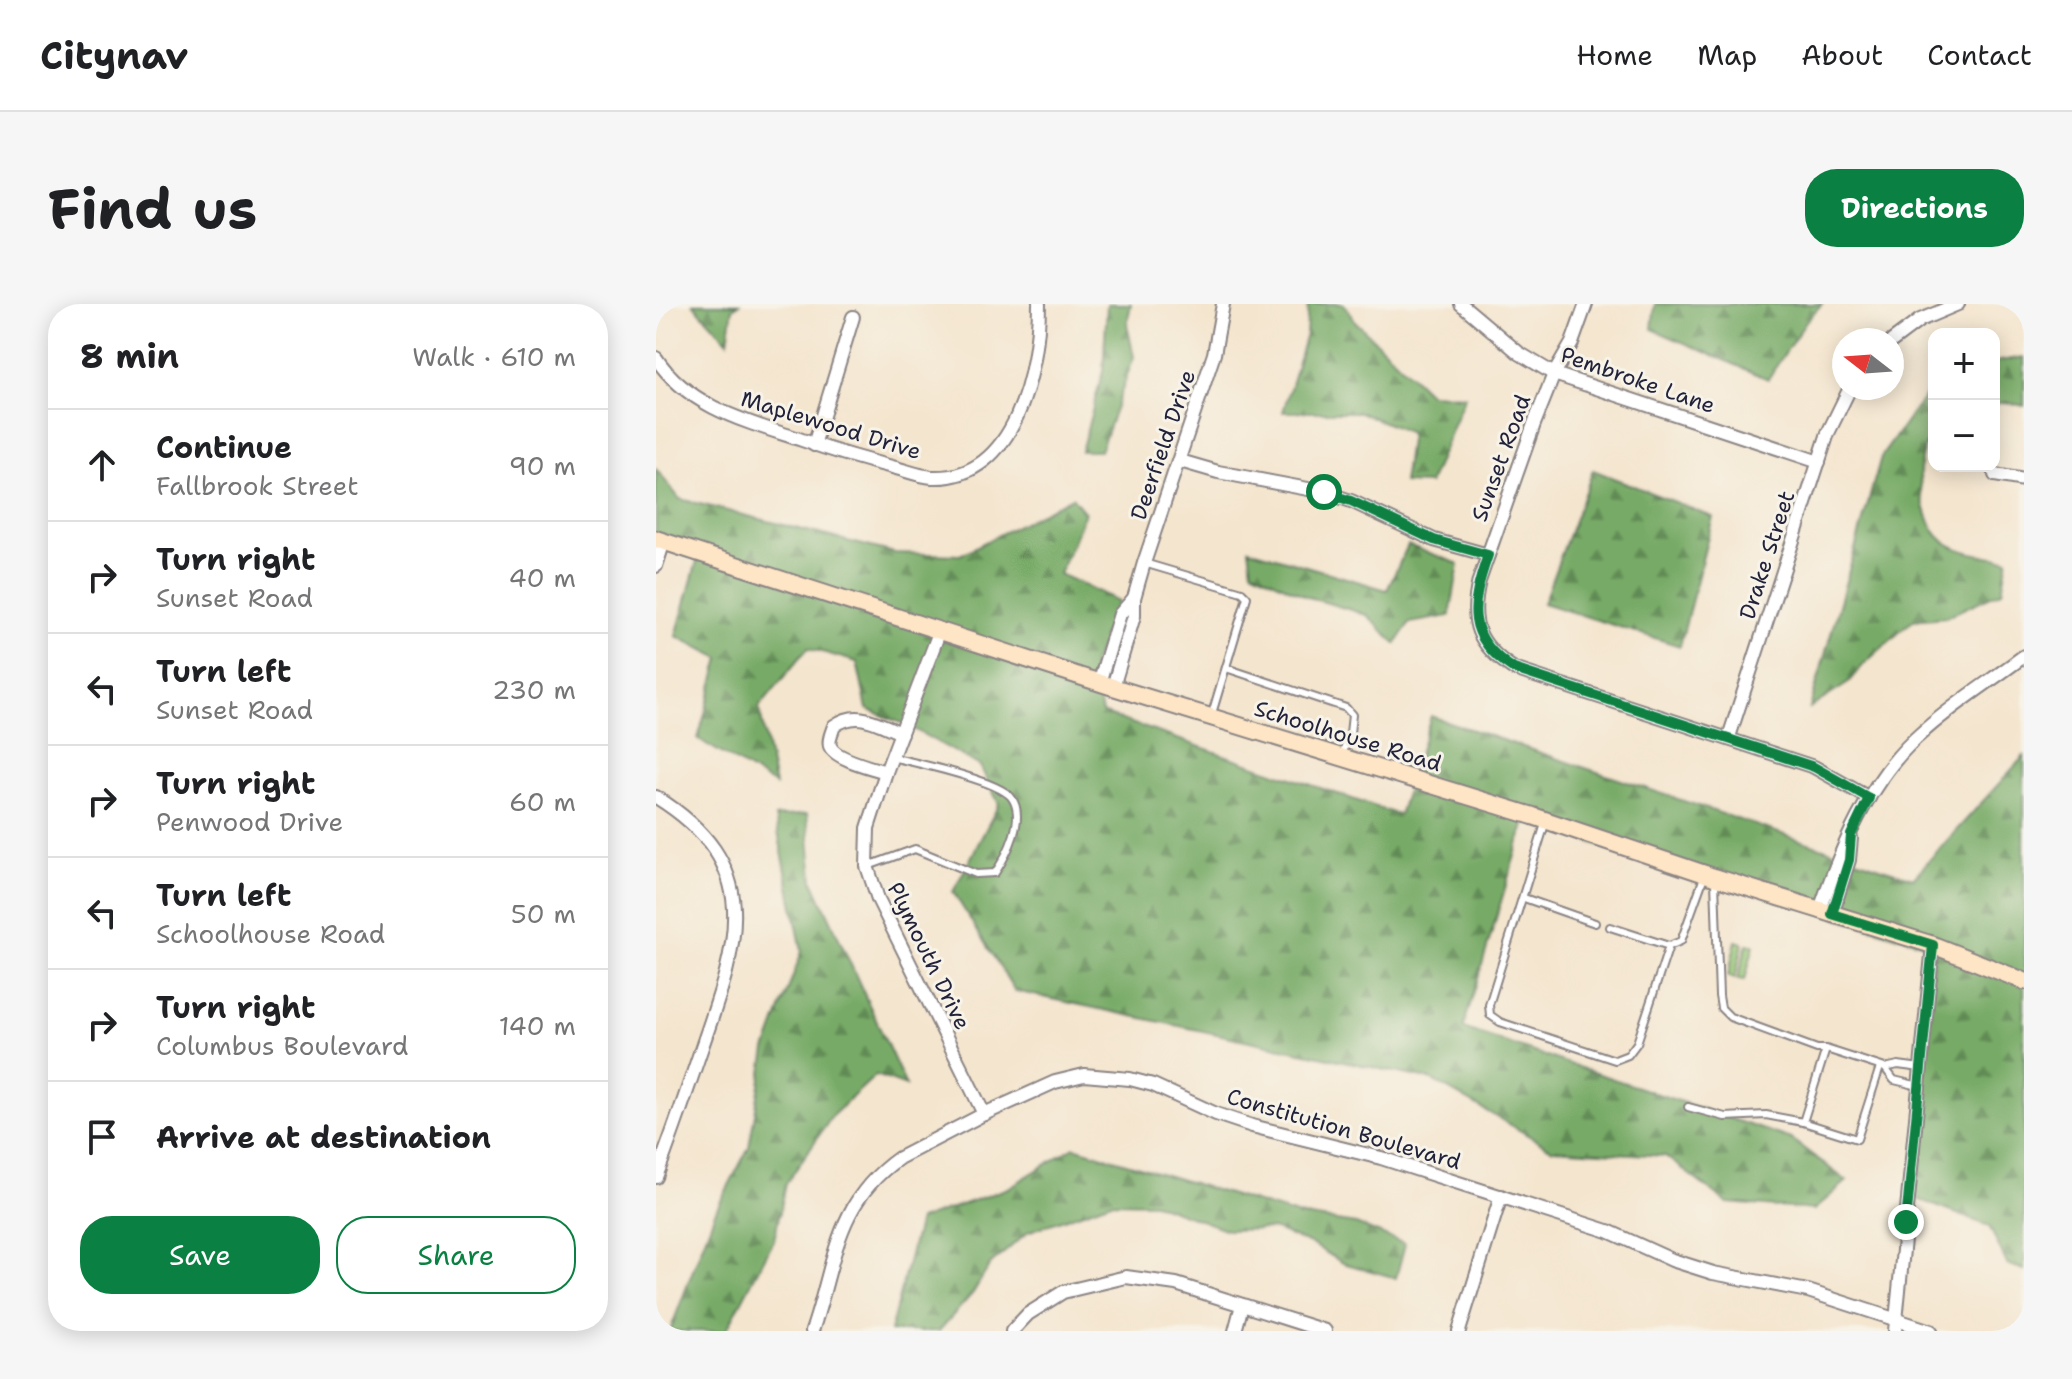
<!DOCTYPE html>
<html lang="en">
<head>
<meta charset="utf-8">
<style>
	:root { --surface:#fff; --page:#f6f6f6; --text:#202124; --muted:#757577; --line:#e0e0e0; --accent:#0b8043 }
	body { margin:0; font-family:"Shantell Sans",sans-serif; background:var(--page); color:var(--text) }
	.controls { position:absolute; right:24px; top:24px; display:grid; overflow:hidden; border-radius:16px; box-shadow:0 4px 20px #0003 }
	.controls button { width:72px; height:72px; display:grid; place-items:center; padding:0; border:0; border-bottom:2px solid var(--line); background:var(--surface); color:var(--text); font:40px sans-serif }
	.compass { position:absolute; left:1176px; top:24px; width:72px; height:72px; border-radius:50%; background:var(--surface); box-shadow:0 4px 20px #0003; rotate:287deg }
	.stop { position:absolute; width:24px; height:24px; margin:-18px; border:6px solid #0b8043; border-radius:50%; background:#fff }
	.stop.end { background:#0b8043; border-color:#fff; box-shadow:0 2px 8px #0008 }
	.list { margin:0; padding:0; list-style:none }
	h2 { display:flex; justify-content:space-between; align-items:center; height:104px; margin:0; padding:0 32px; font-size:34px }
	h2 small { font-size:26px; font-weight:400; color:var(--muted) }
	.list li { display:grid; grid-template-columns:52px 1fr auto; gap:24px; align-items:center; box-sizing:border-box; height:112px; padding:0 32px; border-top:2px solid var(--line) }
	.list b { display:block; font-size:30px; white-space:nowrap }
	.list p { margin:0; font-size:26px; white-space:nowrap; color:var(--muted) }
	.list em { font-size:26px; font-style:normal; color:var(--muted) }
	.actions { display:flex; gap:16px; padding:24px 32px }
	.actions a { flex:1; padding:18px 0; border:2px solid var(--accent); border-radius:32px; text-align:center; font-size:28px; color:var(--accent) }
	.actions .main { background:var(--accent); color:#fff }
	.icon { flex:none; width:44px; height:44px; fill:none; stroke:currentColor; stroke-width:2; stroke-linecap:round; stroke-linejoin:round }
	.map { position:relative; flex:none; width:1368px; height:1027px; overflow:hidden; border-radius:32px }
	header { display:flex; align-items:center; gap:48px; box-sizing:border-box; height:112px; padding:0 40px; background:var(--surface); border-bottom:2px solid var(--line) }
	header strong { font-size:38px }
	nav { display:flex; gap:44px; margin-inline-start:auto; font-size:28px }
	.intro { display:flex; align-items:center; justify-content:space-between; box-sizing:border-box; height:192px; padding:0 48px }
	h1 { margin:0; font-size:56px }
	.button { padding:20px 36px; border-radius:32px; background:var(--accent); color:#fff; font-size:28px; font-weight:700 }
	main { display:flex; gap:48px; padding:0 48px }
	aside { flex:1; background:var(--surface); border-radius:32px; box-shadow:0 4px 20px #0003 }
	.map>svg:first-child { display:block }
</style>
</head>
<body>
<header>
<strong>Citynav</strong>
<nav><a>Home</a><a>Map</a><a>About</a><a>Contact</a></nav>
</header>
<div class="intro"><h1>Find us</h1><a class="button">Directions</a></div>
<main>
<aside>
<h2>8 min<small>Walk · 610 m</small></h2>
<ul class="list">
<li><svg class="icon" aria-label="ahead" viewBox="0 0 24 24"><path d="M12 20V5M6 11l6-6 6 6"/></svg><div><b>Continue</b><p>Fallbrook Street</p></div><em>90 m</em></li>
<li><svg class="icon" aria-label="right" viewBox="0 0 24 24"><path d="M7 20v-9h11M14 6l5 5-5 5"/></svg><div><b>Turn right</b><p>Sunset Road</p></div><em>40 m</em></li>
<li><svg class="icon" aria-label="left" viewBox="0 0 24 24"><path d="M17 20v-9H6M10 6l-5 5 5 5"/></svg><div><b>Turn left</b><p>Sunset Road</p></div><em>230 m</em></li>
<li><svg class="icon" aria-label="right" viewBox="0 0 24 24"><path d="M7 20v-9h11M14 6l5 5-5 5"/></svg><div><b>Turn right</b><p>Penwood Drive</p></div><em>60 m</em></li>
<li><svg class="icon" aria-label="left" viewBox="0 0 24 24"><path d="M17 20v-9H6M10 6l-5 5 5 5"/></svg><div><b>Turn left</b><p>Schoolhouse Road</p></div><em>50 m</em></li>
<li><svg class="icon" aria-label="right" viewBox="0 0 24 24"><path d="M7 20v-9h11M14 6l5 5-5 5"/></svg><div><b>Turn right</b><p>Columbus Boulevard</p></div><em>140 m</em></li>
<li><svg class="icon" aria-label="arrive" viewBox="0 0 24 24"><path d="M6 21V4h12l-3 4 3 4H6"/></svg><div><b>Arrive at destination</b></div></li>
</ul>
<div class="actions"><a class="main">Save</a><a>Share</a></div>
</aside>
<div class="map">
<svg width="1368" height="1027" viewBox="0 0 1368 1027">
	<defs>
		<pattern id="forest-firs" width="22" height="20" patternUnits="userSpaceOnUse" patternTransform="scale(2)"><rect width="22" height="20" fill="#7a6"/><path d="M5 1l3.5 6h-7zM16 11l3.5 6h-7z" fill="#618a55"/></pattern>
	</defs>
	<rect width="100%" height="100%" fill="#f7f3e8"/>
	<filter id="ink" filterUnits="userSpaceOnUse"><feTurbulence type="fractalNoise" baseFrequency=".0125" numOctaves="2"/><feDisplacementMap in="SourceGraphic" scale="16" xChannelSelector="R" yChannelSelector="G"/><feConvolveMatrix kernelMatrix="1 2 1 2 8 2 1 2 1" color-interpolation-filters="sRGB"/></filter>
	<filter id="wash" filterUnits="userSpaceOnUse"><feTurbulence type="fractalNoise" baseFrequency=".006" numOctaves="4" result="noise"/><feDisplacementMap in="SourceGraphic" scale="32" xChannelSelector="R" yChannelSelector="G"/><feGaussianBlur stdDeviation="1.8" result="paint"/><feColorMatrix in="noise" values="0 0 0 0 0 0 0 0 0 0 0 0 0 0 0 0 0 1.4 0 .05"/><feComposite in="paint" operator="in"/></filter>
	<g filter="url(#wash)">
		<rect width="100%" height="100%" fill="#f4e5ce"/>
		<g fill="#94c575" stroke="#5b7458" stroke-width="2">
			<polygon points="1080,637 1087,639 1079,674 1072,672"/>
			<polygon points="1091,640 1098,641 1089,676 1082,675"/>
		</g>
		<g fill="url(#forest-firs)" stroke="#4c6650" stroke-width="2">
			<polygon points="37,0 83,0 77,4 72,37"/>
			<polygon points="451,0 475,0 471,20 478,53 444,147 425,147 447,67"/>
			<polygon points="652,0 688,0 700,18 774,90 809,92 773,180 747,179 754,129 704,108 627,108 650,30"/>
			<polygon points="999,0 1166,0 1150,17 1112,75 996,25"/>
			<polygon points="1368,53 1368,102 1349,98 1338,100 1338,58"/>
			<path d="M 1278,79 L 1278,132 C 1274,136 1268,141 1267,147 C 1259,172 1267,224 1291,239 C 1308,250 1333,252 1352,255 L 1346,287 L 1290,313 L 1257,316 L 1209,359 L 1191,380 L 1154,404 L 1225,153 Z"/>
			<polygon points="0,165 24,195 239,249 304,251 416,193 429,209 403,270 463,297 436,362 446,409 743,511 775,412 1257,574 1368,452 1368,966 1351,960 1333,922 1259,894 1278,643 869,518 807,724 1135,835 1191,877 1158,906 1071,899 1009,852 896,845 776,776 359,687 297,588 343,500 324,462 252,422 211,405 201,358 152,344 103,403 119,481 42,435 64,354 20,332 43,250 0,235"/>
			<polygon points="937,166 1057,213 1024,342 887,299"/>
			<polygon points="752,241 803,260 794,312 754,319 740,340 711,311 649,292 596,266 593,245 731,286"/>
			<polygon points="151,510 157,577 250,782 220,771 177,811 130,880 118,936 70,1027 14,1027 59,908 93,843 110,746 146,647 119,513"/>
			<polygon points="418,843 641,911 700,920 749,940 740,974 687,959 657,941 617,925 571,926 498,899 455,898 372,928 334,961 317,989 283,1027 234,1027 263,916 352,884"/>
		</g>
	</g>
	<g filter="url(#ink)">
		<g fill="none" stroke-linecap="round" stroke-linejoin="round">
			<defs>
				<g id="lane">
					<polyline points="488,259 586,288 591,293 555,413"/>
					<polyline points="570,364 690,404 696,411 694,429 686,451"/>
					<polyline points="889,520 833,701 834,711 844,718 959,756 972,751 981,739 1013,642"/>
					<path d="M 212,562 L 259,545 L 320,570 L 339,569 C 351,551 371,513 355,493 C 341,476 260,459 235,453"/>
					<polyline points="1059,577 1063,692 1065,704 1074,713 1161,745 1170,745 1229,764 1242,761 1265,764"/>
					<polyline points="868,594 939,619"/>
					<polyline points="954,623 1013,642 1025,637 1048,573"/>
					<polyline points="1170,745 1147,818 1201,835 1224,763"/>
					<polyline points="1229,764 1238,776 1263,782"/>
					<polyline points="1032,803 1069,813 1110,811 1147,818"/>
				</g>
				<g id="street">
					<polyline points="805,0 863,49 898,70 1163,158"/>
					<path d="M 930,0 L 916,39 L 898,70 L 878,120 L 823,277 C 813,318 821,341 858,365 L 1158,463 L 1213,494"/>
					<polyline points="1236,37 1264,16 1302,0"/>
					<path d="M 0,54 C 33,104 92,118 146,136 C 177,147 208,156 240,164 C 251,167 264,172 276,173 C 360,177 383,64 383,0"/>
					<polyline points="158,141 197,13"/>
					<polyline points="524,157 562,168 668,188 695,197 778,236 832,251"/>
					<polyline points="1339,171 1368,176"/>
					<polyline points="0,262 8,237"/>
					<polyline points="284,326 230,468 212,524 211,562 222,595 328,810"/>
					<polyline points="443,379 464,310 478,294"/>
					<polyline points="457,383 478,312 478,294 488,259 558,50 567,0"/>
					<polyline points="1073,433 1172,129 1194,84"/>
					<path d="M 230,468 C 217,464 179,455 174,442 C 172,436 176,428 178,422 C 202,405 220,419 245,429"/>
					<path d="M 0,493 C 109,561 83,636 47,740 C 32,784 17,829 0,873"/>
					<path d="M 1164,606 C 1184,546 1212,479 1259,435 C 1292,404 1332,379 1368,352"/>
					<polyline points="1176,610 1193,556 1195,534"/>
					<path d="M 156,1027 C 180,958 178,900 243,854 L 328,810 L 399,778 L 428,771 L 474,775 L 497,781 L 560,810 L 596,822 L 725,854 L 952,927 L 1016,956 L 1057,969 L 1152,987 L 1275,1027"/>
					<polyline points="356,1027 372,1010 407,988 470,973 520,980 669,1027"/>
					<polyline points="579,1027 586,1001"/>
					<polyline points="803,1027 845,892"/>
					<polyline points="1239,1027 1277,641"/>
				</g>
				<polyline id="secondary" points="0,235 457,383 877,512 1058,573 1277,641 1368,677"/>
			</defs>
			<use href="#lane" stroke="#8b8484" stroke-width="10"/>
			<use href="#street" stroke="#8b8484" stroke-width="16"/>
			<use href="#secondary" stroke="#8b8484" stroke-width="20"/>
			<use href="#lane" stroke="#fff" stroke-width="6"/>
			<use href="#street" stroke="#fff" stroke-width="12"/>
			<use href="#secondary" stroke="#fde5c5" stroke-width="16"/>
		</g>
	</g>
	<g fill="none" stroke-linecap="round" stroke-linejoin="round" filter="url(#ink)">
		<path stroke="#0b8043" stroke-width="10" d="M 668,188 L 695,197 L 778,236 L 832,251 C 815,300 808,333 858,365 L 1158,463 L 1213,494 L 1195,531 L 1193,556 L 1176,610 L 1277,641 L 1250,918"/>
	</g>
	<g text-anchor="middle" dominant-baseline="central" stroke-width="6" stroke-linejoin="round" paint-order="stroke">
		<g font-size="22" fill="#22223b" stroke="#f7f3e8">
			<text transform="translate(982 76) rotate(19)">Pembroke Lane</text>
			<text transform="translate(175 121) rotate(17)">Maplewood Drive</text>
			<text transform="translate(507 141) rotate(-71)">Deerfield Drive</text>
			<text transform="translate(845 154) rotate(-70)">Sunset Road</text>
			<text transform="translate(1111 251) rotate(-72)">Drake Street</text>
			<text transform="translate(692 432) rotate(17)">Schoolhouse Road</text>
			<text transform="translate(273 652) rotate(64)">Plymouth Drive</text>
			<text transform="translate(688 825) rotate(16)">Constitution Boulevard</text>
		</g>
	</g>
</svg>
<div class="controls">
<button>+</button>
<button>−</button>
</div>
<svg class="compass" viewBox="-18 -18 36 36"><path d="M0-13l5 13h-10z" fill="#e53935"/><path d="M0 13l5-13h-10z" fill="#757577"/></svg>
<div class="stop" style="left:668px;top:188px"></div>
<div class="stop end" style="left:1250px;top:918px"></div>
</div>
</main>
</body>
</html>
